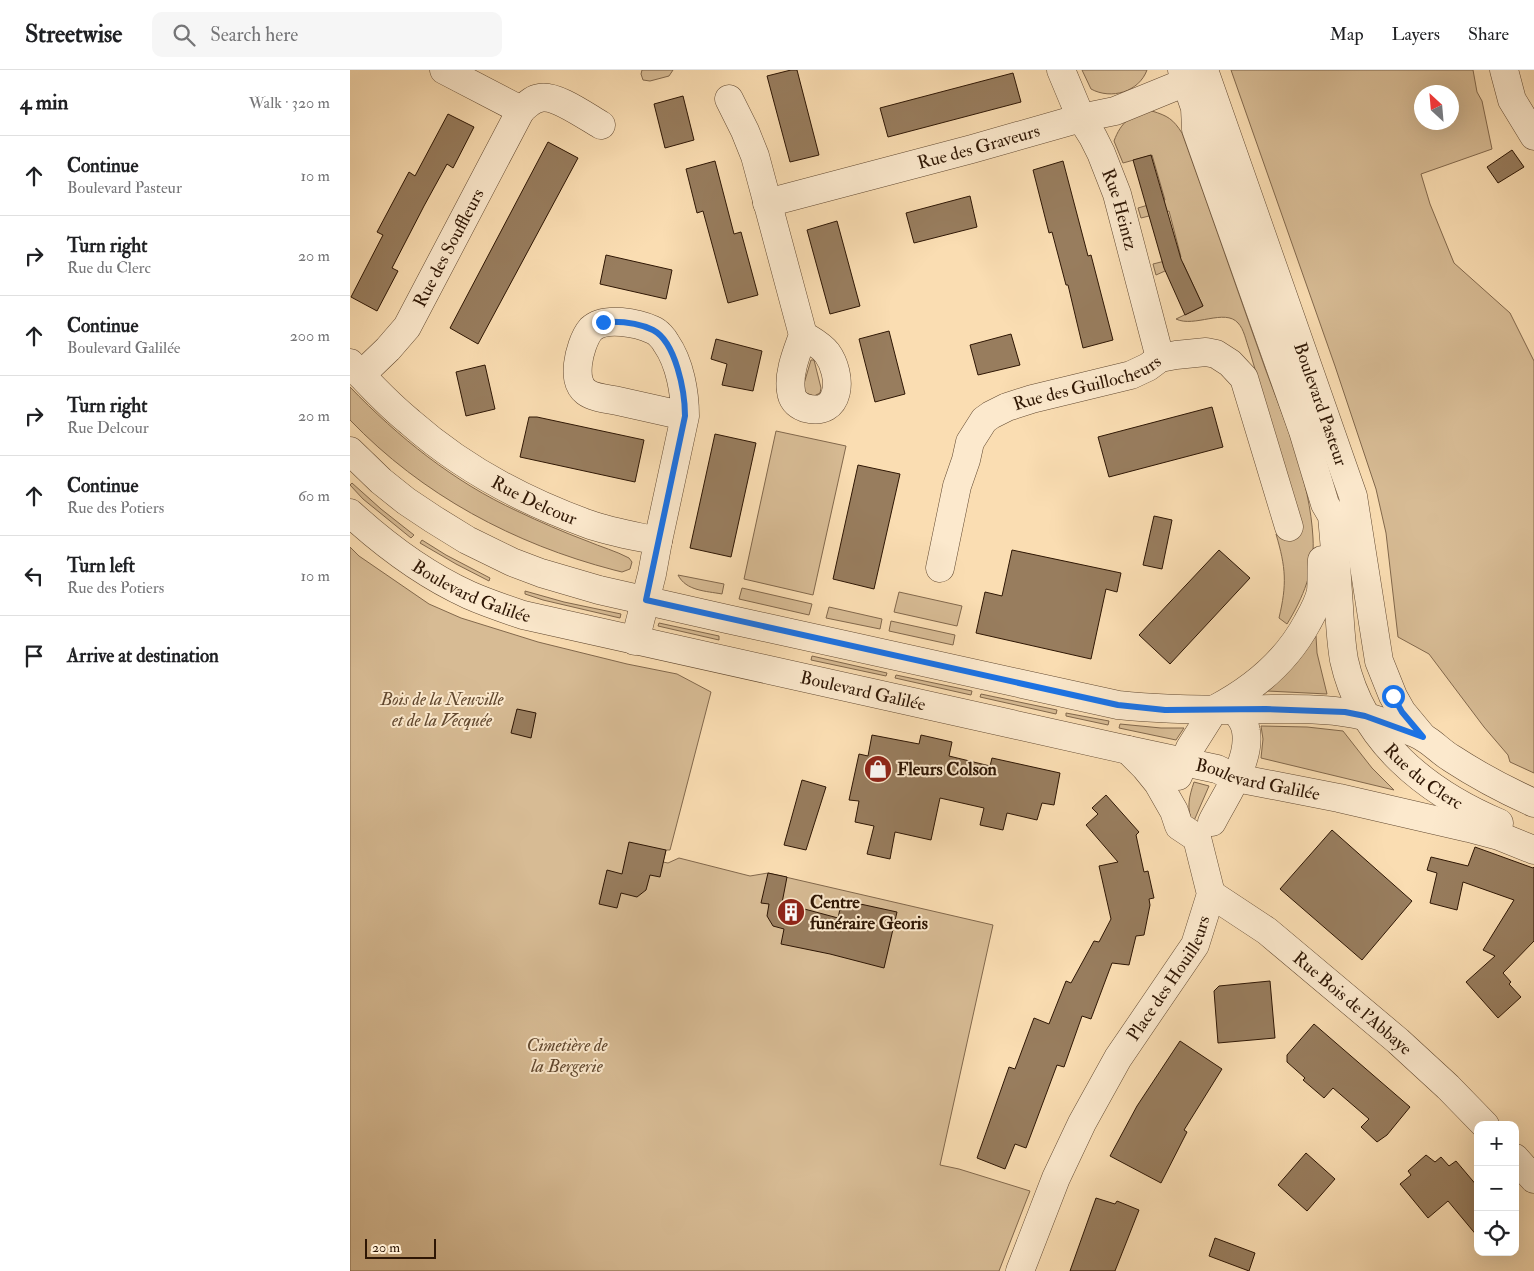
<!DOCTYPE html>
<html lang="en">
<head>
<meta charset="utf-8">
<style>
	:root { --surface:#fff; --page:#f6f6f6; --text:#202124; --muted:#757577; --line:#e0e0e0 }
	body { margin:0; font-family:"IM FELL Double Pica",serif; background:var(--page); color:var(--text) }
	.controls { position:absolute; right:15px; bottom:15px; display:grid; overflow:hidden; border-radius:10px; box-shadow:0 5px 20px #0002 }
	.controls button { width:45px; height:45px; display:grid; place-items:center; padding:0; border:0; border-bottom:1px solid var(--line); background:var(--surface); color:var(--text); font:25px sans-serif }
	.compass { position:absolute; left:1064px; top:15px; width:45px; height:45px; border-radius:50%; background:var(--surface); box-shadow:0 5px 20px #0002; rotate:334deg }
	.scale { position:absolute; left:15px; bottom:12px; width:71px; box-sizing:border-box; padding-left:5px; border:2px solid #2e1604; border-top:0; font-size:14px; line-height:18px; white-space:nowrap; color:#2e1604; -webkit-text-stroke:4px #fce9cd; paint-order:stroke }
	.stop { position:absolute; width:15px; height:15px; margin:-11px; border:4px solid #1a73e8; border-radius:50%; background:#fff }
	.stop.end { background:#1a73e8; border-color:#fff; box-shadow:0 1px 5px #0008 }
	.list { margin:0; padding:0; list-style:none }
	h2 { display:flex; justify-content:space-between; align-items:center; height:65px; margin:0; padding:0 20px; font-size:21px }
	h2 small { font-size:16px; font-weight:400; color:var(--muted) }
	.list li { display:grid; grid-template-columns:32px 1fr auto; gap:15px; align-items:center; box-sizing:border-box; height:80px; padding:0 20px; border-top:1px solid var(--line) }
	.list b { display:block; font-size:19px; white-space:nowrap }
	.list p { margin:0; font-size:16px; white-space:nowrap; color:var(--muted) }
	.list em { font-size:16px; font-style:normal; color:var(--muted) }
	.icon { flex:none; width:28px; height:28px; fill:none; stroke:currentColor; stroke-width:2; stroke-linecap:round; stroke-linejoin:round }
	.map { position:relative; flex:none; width:1184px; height:1201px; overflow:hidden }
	header { display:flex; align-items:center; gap:30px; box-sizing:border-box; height:70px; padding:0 25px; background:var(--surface); border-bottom:1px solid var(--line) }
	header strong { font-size:24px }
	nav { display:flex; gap:28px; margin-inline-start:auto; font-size:18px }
	.search { width:350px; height:45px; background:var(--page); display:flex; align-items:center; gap:12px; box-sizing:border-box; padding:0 18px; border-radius:10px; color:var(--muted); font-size:19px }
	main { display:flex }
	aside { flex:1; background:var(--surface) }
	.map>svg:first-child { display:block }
</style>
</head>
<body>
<header>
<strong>Streetwise</strong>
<div class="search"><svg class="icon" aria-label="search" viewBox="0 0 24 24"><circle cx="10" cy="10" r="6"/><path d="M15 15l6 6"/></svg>Search here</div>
<nav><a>Map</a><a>Layers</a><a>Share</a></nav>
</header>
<main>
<aside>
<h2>4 min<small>Walk · 320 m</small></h2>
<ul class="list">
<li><svg class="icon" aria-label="ahead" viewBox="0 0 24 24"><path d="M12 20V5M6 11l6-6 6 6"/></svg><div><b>Continue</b><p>Boulevard Pasteur</p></div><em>10 m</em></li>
<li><svg class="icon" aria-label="right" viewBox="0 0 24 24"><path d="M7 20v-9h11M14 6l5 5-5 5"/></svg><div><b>Turn right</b><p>Rue du Clerc</p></div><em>20 m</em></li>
<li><svg class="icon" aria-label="ahead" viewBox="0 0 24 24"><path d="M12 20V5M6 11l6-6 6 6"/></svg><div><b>Continue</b><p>Boulevard Galilée</p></div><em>200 m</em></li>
<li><svg class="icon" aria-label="right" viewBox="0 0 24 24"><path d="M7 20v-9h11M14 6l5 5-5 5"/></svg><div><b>Turn right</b><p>Rue Delcour</p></div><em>20 m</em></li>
<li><svg class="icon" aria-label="ahead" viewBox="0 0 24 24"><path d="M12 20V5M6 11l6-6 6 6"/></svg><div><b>Continue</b><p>Rue des Potiers</p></div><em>60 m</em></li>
<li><svg class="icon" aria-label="left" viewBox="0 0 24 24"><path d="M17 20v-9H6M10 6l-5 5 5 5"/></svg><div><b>Turn left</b><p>Rue des Potiers</p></div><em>10 m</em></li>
<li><svg class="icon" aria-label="arrive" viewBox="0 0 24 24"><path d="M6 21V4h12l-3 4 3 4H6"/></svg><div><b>Arrive at destination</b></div></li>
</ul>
</aside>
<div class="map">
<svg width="1184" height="1201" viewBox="0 0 1184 1201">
	<rect width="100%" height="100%" fill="#faddb2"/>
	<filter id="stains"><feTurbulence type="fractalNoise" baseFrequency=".004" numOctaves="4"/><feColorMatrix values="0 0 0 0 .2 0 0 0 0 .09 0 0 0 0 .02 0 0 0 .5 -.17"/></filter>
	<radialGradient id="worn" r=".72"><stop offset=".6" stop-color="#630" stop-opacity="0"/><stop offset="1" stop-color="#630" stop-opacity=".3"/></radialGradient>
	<g fill="#d7bb94" stroke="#82684c" fill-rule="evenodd">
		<polygon points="292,0 323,0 319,6 300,11 293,10 291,4"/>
		<path d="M 732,0 L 797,0 C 789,22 761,30 741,19 Z"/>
		<path d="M 881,0 L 1123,0 L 1127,22 L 1132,31 L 1142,79 L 1071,104 L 1080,134 L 1104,193 L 1160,243 L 1184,291 L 1184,703 L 1160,692 L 1158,685 L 1134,657 L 1079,584 L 1048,567 L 1036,463 L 1026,419 L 985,296 ZM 1072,22 L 1102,22 L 1102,52 L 1072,52 Z"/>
		<path d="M 802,41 C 818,46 823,49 832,63 C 860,141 887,219 915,298 C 935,352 960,410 963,468 C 965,499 953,528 937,554 L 929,548 C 937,514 936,498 926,464 L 952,456 L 899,279 C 896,271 894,259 888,253 C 875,238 844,258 826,249 L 853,236 L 833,193 L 806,205 L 803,194 L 831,187 L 819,141 L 791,148 L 788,138 L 815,130 L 802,85 L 773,93 L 764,71 C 771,52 781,44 802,41 Z"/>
		<polygon points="461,290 464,290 471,318 470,323 464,326 456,323 453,317"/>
		<path d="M 0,317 C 48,367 104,412 167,441 C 190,452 213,462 237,471 C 251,477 266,481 279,488 L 282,492 L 280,499 L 272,502 L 264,500 C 164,474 72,425 0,350 Z"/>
		<polygon points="426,361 496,376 463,525 394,509"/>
		<polygon points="2,413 31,439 64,465 61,468 13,429 0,415"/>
		<polygon points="72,470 96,485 140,508 139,511 106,494 70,473"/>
		<polygon points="0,477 9,486 79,534 111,548 188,572 277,594 327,604 361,622 320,780 316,780 313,792 318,793 329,788 400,806 418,803 643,855 590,1095 609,1099 680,1121 649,1201 0,1201"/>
		<path d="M 328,505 L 374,514 L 372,524 C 356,521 336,521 328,505 Z"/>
		<polygon points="392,518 462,534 459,545 389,529"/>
		<polygon points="175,521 214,532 271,544 270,548 193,530 175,524"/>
		<polygon points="549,522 612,536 607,556 544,542"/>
		<polygon points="479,537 532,549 530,559 476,548"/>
		<polygon points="541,551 605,565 603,575 539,561"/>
		<polygon points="309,553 369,566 369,570 308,556"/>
		<polygon points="966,566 967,583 977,624 917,621 947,591"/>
		<polygon points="462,586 537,603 536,606 461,590"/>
		<polygon points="546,605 622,621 621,625 545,608"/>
		<polygon points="631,624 707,640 706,644 630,627"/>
		<polygon points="716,643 759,651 758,655 716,646"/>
		<polygon points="770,654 811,658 834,658 826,670 769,658"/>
		<polygon points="911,656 957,657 993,661 1022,698 1044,720 911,688 913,669"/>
		<path d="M 844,712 L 859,716 L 843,753 C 836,739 839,727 844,712 Z"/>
	</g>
	<g fill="#987d5e" stroke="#2e1604">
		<polygon points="441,0 447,0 469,85 440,92 417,6"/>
		<polygon points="663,3 671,32 538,67 530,38"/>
		<polygon points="333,26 344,70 315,78 304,34"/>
		<polygon points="98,44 124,57 103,98 97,94 74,136 42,198 48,201 27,241 1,227 33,165 27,162 59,102 65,106"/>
		<polygon points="198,72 228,88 128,274 100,258"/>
		<polygon points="1162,80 1174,97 1148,113 1137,97"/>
		<polygon points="801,85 831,189 853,236 835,245 814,198 783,90"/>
		<polygon points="365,91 384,164 391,162 408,225 378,233 353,141 347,143 336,99"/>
		<polygon points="713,91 738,186 741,185 763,270 733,278 718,215 716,215 702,162 699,163 683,100"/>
		<polygon points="620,126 627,157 564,173 556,143"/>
		<polygon points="487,151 510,236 480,244 457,160"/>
		<polygon points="256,185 322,200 316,229 250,214"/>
		<polygon points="539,261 555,324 525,332 509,269"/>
		<polygon points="661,264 670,295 628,305 620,275"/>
		<polygon points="366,269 412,281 403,321 372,315 377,294 361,289"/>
		<polygon points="135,295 145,339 116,346 106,302"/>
		<polygon points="862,337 873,377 759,407 748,367"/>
		<polygon points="179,347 187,347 294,370 285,412 170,387"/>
		<polygon points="365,364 406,373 381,487 340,478"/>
		<polygon points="508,395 550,404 524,519 483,509"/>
		<polygon points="804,446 822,450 812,499 793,495"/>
		<polygon points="662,480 771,503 767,522 756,519 741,589 626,563 635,522 652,526"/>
		<polygon points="869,480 900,508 820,594 789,565"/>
		<polygon points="167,639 186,643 181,668 161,663"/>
		<polygon points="522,665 569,674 571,665 602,672 599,686 640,696 642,688 710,703 704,735 692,733 687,750 657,743 653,760 630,755 634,738 590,728 581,770 545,762 540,789 517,784 524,756 505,752 509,731 499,730 509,684 518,686"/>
		<polygon points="452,710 476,717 456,780 434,775"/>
		<polygon points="756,725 789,762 786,765 794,802 798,801 804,828 799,829 800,835 794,865 786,866 779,895 762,893 741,949 732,946 714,997 707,995 676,1078 665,1074 655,1099 627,1088 659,997 665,999 684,948 699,954 716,911 721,913 744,871 749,872 761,849 749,796 768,792 736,755 748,744 742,738"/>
		<polygon points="982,760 1062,831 1012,890 930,819"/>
		<polygon points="279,772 316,780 310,807 300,805 296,820 287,827 271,823 267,838 249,834 257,800 272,804"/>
		<polygon points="1125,777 1183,798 1184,797 1184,871 1153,903 1161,912 1159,914 1171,927 1148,948 1116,912 1145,886 1133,880 1164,830 1113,812 1107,840 1080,833 1087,803 1077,800 1081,787 1118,796"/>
		<polygon points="418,803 437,807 432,833 488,848 492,830 547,842 534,898 480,884 431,874 434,859 423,856 417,846 419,834 411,833"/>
		<polygon points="920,911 925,968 868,973 864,921 869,916"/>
		<polygon points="964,954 1060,1037 1037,1065 1027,1072 1011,1057 1019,1049 983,1018 974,1028 953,1010 955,1008 937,992 937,985"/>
		<polygon points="830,971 872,999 834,1060 837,1062 811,1113 760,1086 787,1036"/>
		<polygon points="956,1083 985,1109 957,1141 928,1115"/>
		<polygon points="1076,1085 1085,1092 1091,1087 1099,1096 1106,1091 1128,1117 1128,1167 1098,1131 1078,1148 1050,1114 1061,1105 1058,1101"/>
		<polygon points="746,1128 765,1134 767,1131 789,1140 765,1201 720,1201"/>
		<polygon points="865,1168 905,1183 899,1201 859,1186"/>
	</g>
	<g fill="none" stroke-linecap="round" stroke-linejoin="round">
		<defs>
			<g id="minor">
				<path id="s1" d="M 711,0 L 731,48 L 743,67 L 751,83 L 767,124 L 810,288"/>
				<path id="s2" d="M 832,0 L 845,38 L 846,59 L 953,361 L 975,434 L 982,446 C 985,477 987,507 989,537 C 990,555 991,573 994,590 C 1012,671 1076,722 1149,753"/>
				<path id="s3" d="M 854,0 L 1003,426 L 1029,591 L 1043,626 L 1052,642 L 1072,666"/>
				<polyline points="1154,0 1162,30 1184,66"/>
				<path d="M 379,29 L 395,61 L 405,86 L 453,265 C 461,270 471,275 477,283 C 493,305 492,348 455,338 C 447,335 442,330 441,321 C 438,303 447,282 453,265"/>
				<path d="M 171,40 C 177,35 182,29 190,28 C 205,24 237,47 251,55"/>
				<path id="s4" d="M 417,133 L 622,79 L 731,48 L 765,41 L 836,12"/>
				<path id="s5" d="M 0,293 C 19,314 38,334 60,352 C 111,397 174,431 238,454 C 260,462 285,466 308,471 L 302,504 L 285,571"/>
				<path id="s6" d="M 11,305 L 38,279 L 57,257 L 171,40 L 94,0"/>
				<path d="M 0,381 L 31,411 L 56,431 L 83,449 L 117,470 L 162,492 L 191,503 L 249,520 L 377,549 L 768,635 C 807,639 846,640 885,640 C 924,639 980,636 1017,647 C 1033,652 1060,659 1074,668 C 1083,673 1091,682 1101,688 C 1127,705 1155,720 1184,733"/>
				<path id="s7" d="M 0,443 C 36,476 75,505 119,525 C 137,533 155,539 173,545 L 778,680 L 867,699 L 886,708 L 989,728 L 1119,758 L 1149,766 L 1184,780"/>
				<path d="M 308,471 L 335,346 C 335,323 330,293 316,273 C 314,269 308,262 303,260 C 288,253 255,246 241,259 C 234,267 229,284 228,294 C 227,304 227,315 236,322 C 244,328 259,329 268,331 C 291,336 313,341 335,346"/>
				<path id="s8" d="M 590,498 L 607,416 L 616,390 L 620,372 L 634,350 L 641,345 L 657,337 L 682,329 L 781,305 L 798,297 L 810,288 L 826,285 L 856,282 L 866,284 L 880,293 L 894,308 L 939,457"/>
				<path d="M 865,639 C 903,619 936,592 957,553 C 962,544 969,532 971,521 C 972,511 971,500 972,490"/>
				<polyline points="828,706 840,678 864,640"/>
				<path d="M 862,752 C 875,726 901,691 896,661 C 895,653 890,646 885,640"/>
				<path id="s9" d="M 861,824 L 917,861 L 1048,971 L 1098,1017 L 1135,1055"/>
				<polyline points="1165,1088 1184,1109"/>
				<path id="s10" d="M 670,1201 L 706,1108 L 732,1053 L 768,988 L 845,875 L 861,824 L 847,768 L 829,756 L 824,741 L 808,713 L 795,697 L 778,680"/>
			</g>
		</defs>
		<use href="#minor" stroke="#614830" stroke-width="29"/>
		<use href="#minor" stroke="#fce9cd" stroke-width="28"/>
	</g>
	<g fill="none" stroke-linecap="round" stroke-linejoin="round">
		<path stroke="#1a73e8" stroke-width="6" d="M 253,252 C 269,251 289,253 303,260 C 326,272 335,322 335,346 L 296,530 L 768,635 L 815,640 L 916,639 L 995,642 L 1015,646 L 1073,667 L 1052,642 L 1043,626"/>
	</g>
	<defs>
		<symbol id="shop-disc" viewBox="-11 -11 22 22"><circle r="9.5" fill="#8f2418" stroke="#fce9cd"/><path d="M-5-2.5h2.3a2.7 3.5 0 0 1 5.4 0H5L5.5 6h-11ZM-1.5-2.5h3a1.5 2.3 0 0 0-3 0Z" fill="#fff"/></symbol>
		<symbol id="building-disc" viewBox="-11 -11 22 22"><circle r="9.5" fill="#8f2418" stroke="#fce9cd"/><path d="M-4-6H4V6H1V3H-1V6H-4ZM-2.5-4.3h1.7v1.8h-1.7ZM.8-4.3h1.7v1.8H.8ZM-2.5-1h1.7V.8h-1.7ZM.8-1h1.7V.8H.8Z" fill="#fff"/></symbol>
	</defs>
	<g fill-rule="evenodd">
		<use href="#shop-disc" x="512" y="683" width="32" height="32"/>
		<use href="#building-disc" x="425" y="826" width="32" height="32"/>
	</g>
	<g text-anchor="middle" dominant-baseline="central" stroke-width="4" stroke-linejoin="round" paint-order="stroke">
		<g font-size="18" fill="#2e1604" stroke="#fce9cd">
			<text stroke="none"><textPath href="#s4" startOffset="219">Rue des Graveurs</textPath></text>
			<text stroke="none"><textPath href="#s1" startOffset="152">Rue Heintz</textPath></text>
			<text stroke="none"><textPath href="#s6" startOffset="156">Rue des Souffleurs</textPath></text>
			<text stroke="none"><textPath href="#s8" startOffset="266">Rue des Guillocheurs</textPath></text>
			<text stroke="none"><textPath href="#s3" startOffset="354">Boulevard Pasteur</textPath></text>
			<text stroke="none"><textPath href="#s5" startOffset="232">Rue Delcour</textPath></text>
			<text stroke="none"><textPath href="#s7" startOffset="146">Boulevard Galilée</textPath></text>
			<text stroke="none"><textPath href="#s7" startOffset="551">Boulevard Galilée</textPath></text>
			<text stroke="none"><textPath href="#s2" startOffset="761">Rue du Clerc</textPath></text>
			<text stroke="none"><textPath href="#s7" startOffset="956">Boulevard Galilée</textPath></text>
			<text stroke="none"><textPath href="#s10" startOffset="330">Place des Houilleurs</textPath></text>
			<text stroke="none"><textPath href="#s9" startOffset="179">Rue Bois de l'Abbaye</textPath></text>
		</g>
		<g font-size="18" font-style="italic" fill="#61482f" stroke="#fce9cd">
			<text x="92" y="629">Bois de la Neuville<tspan x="92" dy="21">et de la Vecquée</tspan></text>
			<text x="217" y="975">Cimetière de<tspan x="217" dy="21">la Bergerie</tspan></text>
		</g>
		<g font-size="18" font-weight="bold" fill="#2e1604" stroke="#fce9cd" text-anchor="start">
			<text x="547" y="699">Fleurs Colson</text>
			<text x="460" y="832">Centre<tspan x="460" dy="21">funéraire Georis</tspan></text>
		</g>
	</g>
	<rect width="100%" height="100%" filter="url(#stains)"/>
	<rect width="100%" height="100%" fill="url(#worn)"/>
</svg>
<div class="controls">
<button>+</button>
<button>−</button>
<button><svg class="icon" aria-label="locate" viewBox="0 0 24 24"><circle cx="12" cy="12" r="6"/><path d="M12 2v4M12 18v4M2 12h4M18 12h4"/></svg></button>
</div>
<svg class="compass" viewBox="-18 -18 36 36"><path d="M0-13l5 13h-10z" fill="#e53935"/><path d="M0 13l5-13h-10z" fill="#757577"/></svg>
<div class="scale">20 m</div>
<div class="stop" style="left:1043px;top:626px"></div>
<div class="stop end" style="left:253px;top:252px"></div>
</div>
</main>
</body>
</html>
